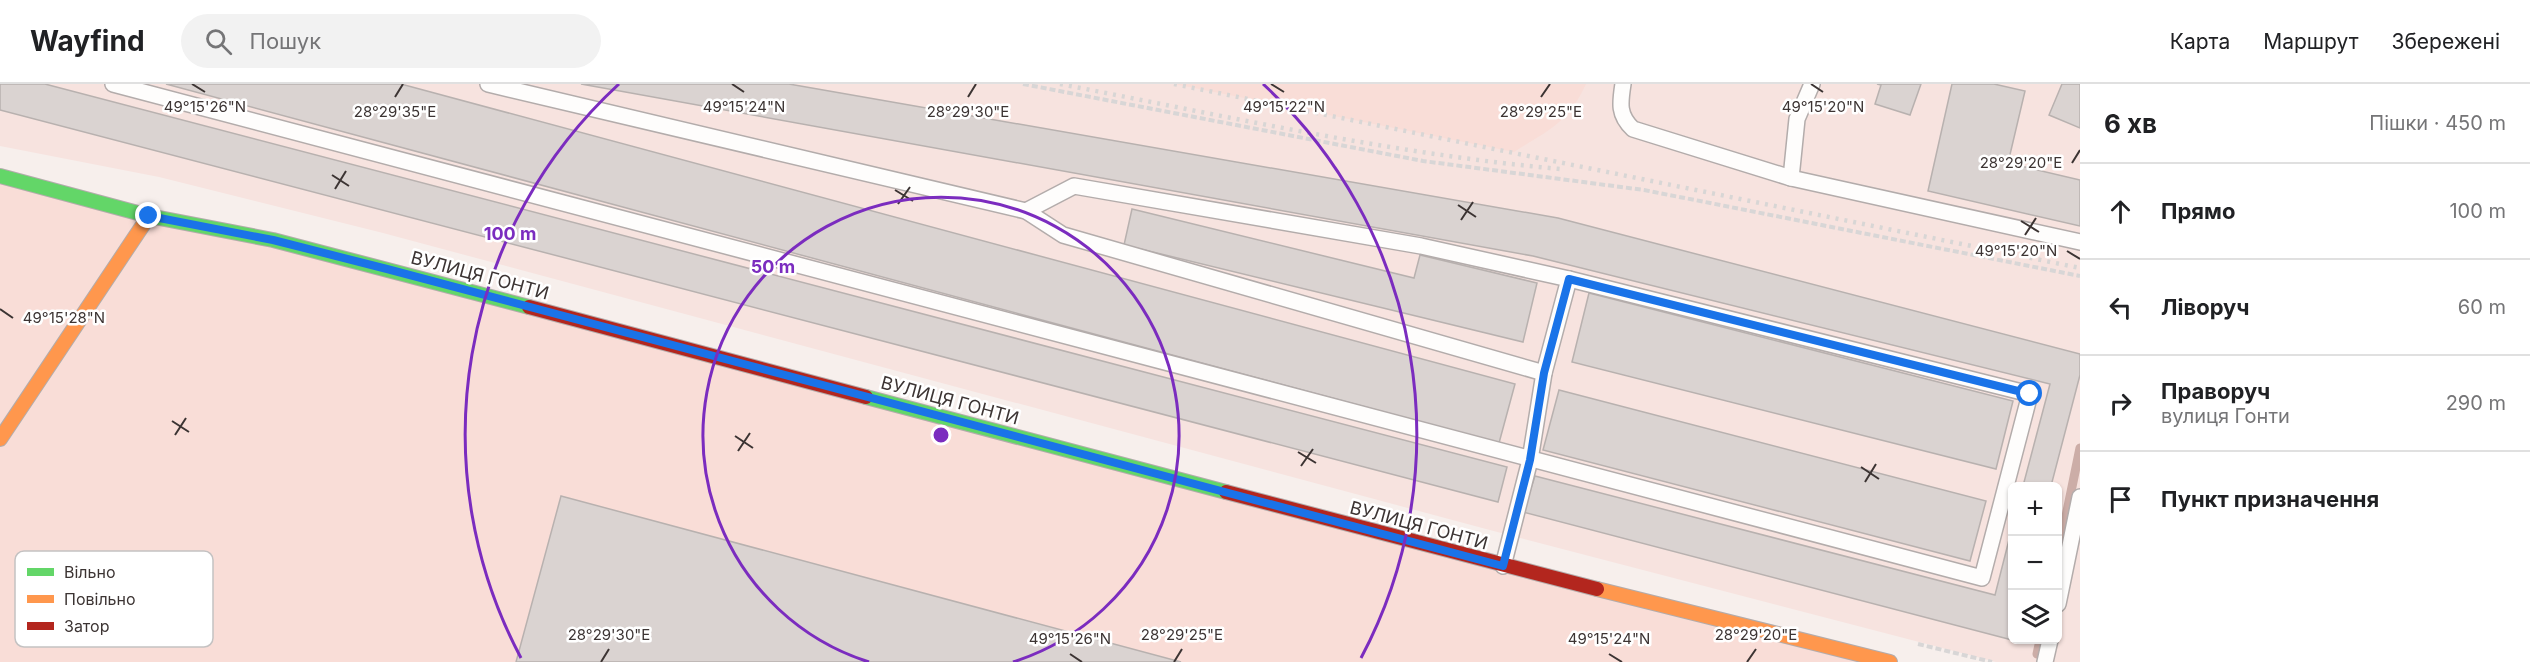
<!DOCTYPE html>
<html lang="uk">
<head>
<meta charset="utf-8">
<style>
	:root { --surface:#fff; --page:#f2f2f2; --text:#202124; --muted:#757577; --line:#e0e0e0 }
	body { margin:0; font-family:Inter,sans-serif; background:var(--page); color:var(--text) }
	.controls { position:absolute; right:18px; bottom:18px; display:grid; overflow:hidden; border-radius:9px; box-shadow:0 2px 4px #0004 }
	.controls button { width:54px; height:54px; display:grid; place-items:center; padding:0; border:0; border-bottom:2px solid var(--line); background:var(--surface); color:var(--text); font:30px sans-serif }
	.stop { position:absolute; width:18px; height:18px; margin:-14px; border:4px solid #1a73e8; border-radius:50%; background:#fff }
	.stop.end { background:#1a73e8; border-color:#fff; box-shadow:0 2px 6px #0008 }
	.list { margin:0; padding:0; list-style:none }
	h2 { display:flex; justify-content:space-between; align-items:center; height:78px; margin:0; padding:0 24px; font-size:26px }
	h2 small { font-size:20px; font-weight:400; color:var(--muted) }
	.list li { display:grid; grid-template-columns:39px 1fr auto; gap:18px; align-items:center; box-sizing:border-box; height:96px; padding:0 24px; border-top:2px solid var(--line) }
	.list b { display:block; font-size:22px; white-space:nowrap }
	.list p { margin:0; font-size:20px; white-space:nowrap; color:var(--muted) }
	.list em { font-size:20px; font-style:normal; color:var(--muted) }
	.icon { flex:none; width:33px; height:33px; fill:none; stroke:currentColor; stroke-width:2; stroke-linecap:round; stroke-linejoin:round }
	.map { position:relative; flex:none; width:2080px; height:578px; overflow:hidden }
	header { display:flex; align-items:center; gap:36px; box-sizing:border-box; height:84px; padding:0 30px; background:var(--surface); border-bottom:2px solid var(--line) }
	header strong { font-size:28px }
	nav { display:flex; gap:33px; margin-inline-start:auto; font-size:21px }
	.search { width:420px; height:54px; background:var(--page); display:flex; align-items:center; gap:15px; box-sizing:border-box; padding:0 21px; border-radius:33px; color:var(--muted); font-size:22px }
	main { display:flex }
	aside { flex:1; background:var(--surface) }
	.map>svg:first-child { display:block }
</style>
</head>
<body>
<header>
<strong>Wayfind</strong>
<div class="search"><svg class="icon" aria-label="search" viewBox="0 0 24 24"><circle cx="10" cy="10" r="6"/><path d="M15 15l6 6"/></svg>Пошук</div>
<nav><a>Карта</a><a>Маршрут</a><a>Збережені</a></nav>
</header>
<main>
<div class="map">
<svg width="2080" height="578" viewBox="0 0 2080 578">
	<rect width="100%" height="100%" fill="#f7efec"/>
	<path fill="#f7e3df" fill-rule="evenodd" d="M 0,0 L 2080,0 L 2080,578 L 1996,578 L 1486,445 L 383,149 L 159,93 L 0,62 ZM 2012,402 L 2058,402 L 2058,556 L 2012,556 Z"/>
	<g fill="#f9ddd7">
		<path d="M 1174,0 L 1586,0 C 1568,39 1549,46 1514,68 Z"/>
		<polygon points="0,92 1890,578 0,578"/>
	</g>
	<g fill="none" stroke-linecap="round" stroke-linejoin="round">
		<g stroke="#ccada7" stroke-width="9">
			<polyline points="2058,471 2080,364"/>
			<polyline points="2037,570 2040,556"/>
		</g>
	</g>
	<g fill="#dad3d1" stroke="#b8b1af" stroke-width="1.5">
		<polygon points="0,0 45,0 1507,383 1498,418 0,26"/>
		<polygon points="166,0 401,0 1515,300 1499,359"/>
		<polygon points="581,0 789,0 1558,134 2080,270 2080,291 2051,402 2023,402 2050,300 1533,172"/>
		<polygon points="1877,0 1921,0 1910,31 1875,20 1881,1"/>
		<polygon points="1952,0 1994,0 2025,7 2008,79 2080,96 2080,142 1928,107"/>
		<polygon points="2062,0 2080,0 2080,44 2049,31"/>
		<polygon points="1132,125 1414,194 1420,171 1537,199 1523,258 1124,161"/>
		<polygon points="1589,209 2013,317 1996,385 1572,278"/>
		<polygon points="1559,306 1986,417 1970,477 1543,366"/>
		<polygon points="1535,392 1995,511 2012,444 2012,556 1523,428"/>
		<polygon points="561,412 1181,578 516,578"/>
	</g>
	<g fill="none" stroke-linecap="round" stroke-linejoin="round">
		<defs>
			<g id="lane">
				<polyline points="113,0 1982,494 2030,310 1569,195 1421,162 1074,102 1026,127"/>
				<polyline points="488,0 1026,127 1063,151 1544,289"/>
				<path d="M 1623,0 C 1620,19 1618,31 1633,45 L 1791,94"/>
				<polyline points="1812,0 1797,35 1791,94 2080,158"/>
				<polyline points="1503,482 1530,376 1544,289 1569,195"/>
				<polyline points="2058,520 2080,413"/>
				<polyline points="2045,578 2050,556"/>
			</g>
			<g id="fast">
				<polyline points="0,92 149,132 273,156 529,223"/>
				<polyline points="866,313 1226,408"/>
			</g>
			<g id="slow">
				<polyline points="0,355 149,132"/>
				<polyline points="1597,505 1890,578"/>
			</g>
			<g id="jam">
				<polyline points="529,223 866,313"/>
				<polyline points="1226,408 1597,505"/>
			</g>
		</defs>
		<use href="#lane" stroke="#b3acab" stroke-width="18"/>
		<use href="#fast" stroke="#b3acab" stroke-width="16"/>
		<use href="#slow" stroke="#b3acab" stroke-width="16"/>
		<use href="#jam" stroke="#b3acab" stroke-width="16"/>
		<g stroke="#d8d6d6" stroke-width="4" stroke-dasharray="6 3" stroke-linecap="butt">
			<polyline points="1023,0 1423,77 1644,106 2080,192"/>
			<polyline points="1918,560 1992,578"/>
		</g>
		<use href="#lane" stroke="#fefdfc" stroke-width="15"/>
		<use href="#fast" stroke="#63d668" stroke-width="14"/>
		<use href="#slow" stroke="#ff974d" stroke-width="14"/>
		<use href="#jam" stroke="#b3261e" stroke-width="14"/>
		<g stroke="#d8d6d5" stroke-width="4.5" stroke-dasharray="3 6" stroke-linecap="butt">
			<path d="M 1060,0 C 1226,32 1392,70 1560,85"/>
			<polyline points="1174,0 2080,184"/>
		</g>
	</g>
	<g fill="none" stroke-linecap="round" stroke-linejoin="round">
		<polyline stroke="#1a73e8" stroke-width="8" points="149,132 273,156 387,185 1503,482 1530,376 1544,289 1569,195 2030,310"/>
	</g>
	<path fill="none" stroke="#3c3433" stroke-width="2" d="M 192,0 L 205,8M 732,0 L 744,8M 1271,0 L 1284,8M 1811,0 L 1823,8M 395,13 L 403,0M 968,13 L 976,0M 1541,13 L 1550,0M 2072,79 L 2080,66M 332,91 L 349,102M 335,105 L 346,87M 895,106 L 913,117M 898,120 L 910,103M 1458,121 L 1476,133M 1461,136 L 1473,118M 2021,137 L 2039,148M 2025,151 L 2036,134M 2067,167 L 2080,175M 0,225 L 13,234M 172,337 L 189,348M 175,351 L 186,334M 735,352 L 753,364M 738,367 L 750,349M 1298,368 L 1316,379M 1301,382 L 1313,365M 1861,383 L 1879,395M 1865,398 L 1876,380M 1070,570 L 1082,578M 1609,570 L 1622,578M 601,578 L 609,565M 1174,578 L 1182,565M 1747,578 L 1756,565"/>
	<g fill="none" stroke="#7b2cbf" stroke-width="3">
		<path d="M869 578A238 238 0 1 1 1013 578"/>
		<path d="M521 574A476 476 0 0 1 619 0M1263 0A476 476 0 0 1 1361 574"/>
	</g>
	<g text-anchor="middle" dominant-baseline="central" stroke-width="5" stroke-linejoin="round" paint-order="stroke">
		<g font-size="18" fill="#3c3433" stroke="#fff">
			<text transform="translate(480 191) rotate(15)">ВУЛИЦЯ ГОНТИ</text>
			<text transform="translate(950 316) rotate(15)">ВУЛИЦЯ ГОНТИ</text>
			<text transform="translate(1419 441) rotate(15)">ВУЛИЦЯ ГОНТИ</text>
		</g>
	</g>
	<rect x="15" y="467" width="198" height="96" rx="9" fill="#fff" stroke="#c4c2c2" stroke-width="1.5"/>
	<rect x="27" y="484" width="27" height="8" fill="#63d668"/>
	<rect x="27" y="511" width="27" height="8" fill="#ff974d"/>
	<rect x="27" y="538" width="27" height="8" fill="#b3261e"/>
	<g font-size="16" fill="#3c3433">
		<text x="64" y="494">Вільно</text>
		<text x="64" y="521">Повільно</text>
		<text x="64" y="548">Затор</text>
	</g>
	<g font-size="15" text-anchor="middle" fill="#3c3433" stroke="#fff" stroke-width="5" stroke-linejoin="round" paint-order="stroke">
		<text x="205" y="28">49°15'26"N</text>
		<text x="744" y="28">49°15'24"N</text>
		<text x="1284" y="28">49°15'22"N</text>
		<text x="1823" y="28">49°15'20"N</text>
		<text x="395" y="33">28°29'35"E</text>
		<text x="968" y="33">28°29'30"E</text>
		<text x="1541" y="33">28°29'25"E</text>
		<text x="2021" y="84">28°29'20"E</text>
		<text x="2016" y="172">49°15'20"N</text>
		<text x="64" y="239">49°15'28"N</text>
		<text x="609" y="556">28°29'30"E</text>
		<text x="1182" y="556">28°29'25"E</text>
		<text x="1756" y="556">28°29'20"E</text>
		<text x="1070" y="560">49°15'26"N</text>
		<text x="1609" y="560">49°15'24"N</text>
	</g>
	<circle cx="941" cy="351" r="9" fill="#7b2cbf" stroke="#fff" stroke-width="3"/>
	<g font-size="18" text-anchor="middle" font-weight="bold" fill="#7b2cbf" stroke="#fff" stroke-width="5" stroke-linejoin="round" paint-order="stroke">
		<text x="510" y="156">100 m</text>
		<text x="773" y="189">50 m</text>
	</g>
</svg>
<div class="controls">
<button>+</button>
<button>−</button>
<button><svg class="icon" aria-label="layers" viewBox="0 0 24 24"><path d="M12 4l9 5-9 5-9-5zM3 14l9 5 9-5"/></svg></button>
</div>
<div class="stop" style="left:2030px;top:310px"></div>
<div class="stop end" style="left:149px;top:132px"></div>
</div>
<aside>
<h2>6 хв<small>Пішки · 450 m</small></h2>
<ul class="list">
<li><svg class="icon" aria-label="ahead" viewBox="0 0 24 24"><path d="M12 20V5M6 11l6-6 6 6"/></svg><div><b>Прямо</b></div><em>100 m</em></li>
<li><svg class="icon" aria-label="left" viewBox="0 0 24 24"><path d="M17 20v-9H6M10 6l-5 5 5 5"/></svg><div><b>Ліворуч</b></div><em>60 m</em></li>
<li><svg class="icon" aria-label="right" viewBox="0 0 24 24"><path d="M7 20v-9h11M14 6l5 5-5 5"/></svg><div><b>Праворуч</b><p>вулиця Гонти</p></div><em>290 m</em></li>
<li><svg class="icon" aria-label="arrive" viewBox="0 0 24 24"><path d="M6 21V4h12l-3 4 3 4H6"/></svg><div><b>Пункт призначення</b></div></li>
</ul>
</aside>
</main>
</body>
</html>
